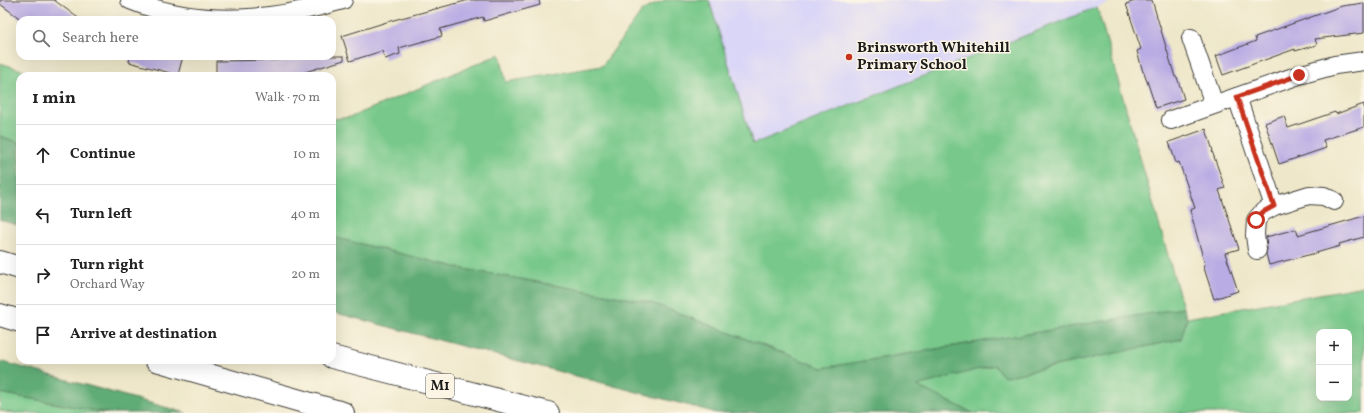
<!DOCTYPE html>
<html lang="en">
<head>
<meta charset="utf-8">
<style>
	:root { --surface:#fff; --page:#f6f6f6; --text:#222; --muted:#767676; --line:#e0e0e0 }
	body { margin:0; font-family:Vollkorn,serif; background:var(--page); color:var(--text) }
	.controls { position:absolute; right:12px; bottom:12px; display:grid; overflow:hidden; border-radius:8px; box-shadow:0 4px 16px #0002 }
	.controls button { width:36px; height:36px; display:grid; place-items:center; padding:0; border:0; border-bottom:1px solid var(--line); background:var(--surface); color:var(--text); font:20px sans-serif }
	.stop { position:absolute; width:12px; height:12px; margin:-9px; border:3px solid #c8321e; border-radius:50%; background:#fff }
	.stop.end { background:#c8321e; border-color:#fff; box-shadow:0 1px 4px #0008 }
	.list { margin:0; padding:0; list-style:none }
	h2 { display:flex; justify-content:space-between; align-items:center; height:52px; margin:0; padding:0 16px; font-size:17px }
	h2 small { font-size:13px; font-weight:400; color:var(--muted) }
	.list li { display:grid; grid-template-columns:26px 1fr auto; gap:12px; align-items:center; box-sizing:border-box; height:60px; padding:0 16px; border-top:1px solid var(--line) }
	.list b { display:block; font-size:15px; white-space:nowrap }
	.list p { margin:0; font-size:13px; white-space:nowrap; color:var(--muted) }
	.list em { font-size:13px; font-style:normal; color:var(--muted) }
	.icon { flex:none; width:22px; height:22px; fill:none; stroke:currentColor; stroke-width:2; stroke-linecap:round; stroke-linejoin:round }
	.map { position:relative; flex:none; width:1364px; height:413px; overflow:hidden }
	.search { position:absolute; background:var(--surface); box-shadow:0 4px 16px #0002; left:16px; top:16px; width:320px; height:44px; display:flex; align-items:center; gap:10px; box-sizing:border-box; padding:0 14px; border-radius:12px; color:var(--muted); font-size:15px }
	.panel { position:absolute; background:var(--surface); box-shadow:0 4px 16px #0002; left:16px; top:72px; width:320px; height:292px; border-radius:12px }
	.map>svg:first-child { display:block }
</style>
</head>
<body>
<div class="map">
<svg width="1364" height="413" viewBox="0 0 1364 413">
	<rect width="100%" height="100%" fill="#fcf5e5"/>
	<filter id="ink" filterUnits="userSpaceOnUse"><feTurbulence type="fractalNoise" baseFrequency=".025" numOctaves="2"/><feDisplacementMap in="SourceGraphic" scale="8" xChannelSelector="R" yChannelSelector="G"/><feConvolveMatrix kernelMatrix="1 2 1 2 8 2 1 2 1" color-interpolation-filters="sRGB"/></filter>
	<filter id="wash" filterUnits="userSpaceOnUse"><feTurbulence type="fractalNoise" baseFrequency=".012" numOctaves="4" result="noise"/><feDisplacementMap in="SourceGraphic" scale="16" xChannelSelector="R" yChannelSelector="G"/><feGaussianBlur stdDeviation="0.9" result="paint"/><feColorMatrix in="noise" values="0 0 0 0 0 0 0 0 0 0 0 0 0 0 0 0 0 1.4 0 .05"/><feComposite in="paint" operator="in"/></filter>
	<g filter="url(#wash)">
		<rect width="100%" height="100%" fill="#eee7c9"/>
		<polygon fill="#dad6f7" points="709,0 1116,0 753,144"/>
		<g fill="#77c88a" stroke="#4a7253" fill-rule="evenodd">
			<polygon points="665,0 709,0 753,144 1097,7 1183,308 822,368 649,302 464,269 332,237 332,119 351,117 500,54 506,82 602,66 643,10"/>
			<polygon points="0,63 41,76 20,76 20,143 0,136"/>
			<path d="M 1364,286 L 1364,413 L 973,413 L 916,386 L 994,365 L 1004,377 L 1181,339 L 1187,318 ZM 1319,332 L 1349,332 L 1349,398 L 1319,398 Z"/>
			<polygon points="0,393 107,413 13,413 0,411"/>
		</g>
		<g fill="#61ac76" stroke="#3e6449">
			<polygon points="0,136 20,143 20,226 0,220"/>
			<polygon points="332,237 464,269 649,302 822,368 1183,308 1187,318 1181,339 1004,377 994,365 917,386 973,413 717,413 332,312"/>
			<polygon points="0,361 186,413 107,413 0,393"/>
		</g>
		<g id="blocks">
			<g fill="#b9ace4">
				<polygon points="0,0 54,0 81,20 22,20 0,4"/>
				<polygon points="469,0 539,0 540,5 484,21 483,17 440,29 442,36 399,48 400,54 385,59 382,51 350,61 342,36 390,21"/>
				<polygon points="1138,0 1152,0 1175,77 1177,77 1184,99 1156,108 1144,72 1143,72 1137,51 1141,49 1126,4"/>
				<polygon points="1364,3 1364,33 1315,39 1317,45 1295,51 1295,49 1223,75 1216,56 1256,41 1255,37 1342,6"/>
				<polygon points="130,56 183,56 178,75 129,62"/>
				<polygon points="277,56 344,56 344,60 292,76 216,76 216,61 279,60"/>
				<polygon points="1364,104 1364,127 1323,140 1326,148 1279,164 1265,123 1284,116 1288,128 1335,112 1336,114"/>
				<polygon points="1206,129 1213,151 1212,151 1225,188 1219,190 1239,249 1225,253 1238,291 1214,299 1203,265 1205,265 1190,210 1195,208 1179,162 1176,163 1169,142"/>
				<polygon points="1364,216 1364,237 1339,244 1340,246 1316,253 1269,265 1266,254 1267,249 1266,237 1296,229 1298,235"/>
			</g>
		</g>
	</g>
	<g filter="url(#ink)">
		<use href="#blocks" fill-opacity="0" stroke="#3c3a36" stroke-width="1"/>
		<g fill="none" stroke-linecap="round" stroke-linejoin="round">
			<defs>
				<g id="street">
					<path d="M 130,0 C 198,28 274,21 343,0"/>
					<polyline points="1191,38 1214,104"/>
					<polyline points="1237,97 1274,206"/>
					<polyline points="1171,120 1299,75 1335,65 1364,61"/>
					<polyline points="1257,250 1255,235 1256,220 1263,212 1274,206 1309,195 1324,196 1334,201"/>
				</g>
				<g id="highway">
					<polyline points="0,262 20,268"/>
					<polyline points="0,315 20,321"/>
					<polyline points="332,357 548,413"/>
					<polyline points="156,360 343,413"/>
				</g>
			</defs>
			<use href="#street" stroke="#3c3a36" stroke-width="20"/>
			<use href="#highway" stroke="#3c3a36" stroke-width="24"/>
			<use href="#street" stroke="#fff" stroke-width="18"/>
			<use href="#highway" stroke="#fff" stroke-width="22"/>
		</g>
	</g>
	<g fill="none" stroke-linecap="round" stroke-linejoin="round" filter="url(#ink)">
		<polyline stroke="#c8321e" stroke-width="5" points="1256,220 1263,212 1274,206 1237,97 1299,75"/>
	</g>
	<circle fill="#c8321e" stroke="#fcf5e5" stroke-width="1.5" cx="849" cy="57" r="4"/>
	<g text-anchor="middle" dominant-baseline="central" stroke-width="3" stroke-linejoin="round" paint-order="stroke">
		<rect fill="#fcf5e5" stroke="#5f5d58" stroke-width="1" x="426" y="374" width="28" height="24" rx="3"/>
		<g font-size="14" font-weight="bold" fill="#1c1c1c">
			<text x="440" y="386">M1</text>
		</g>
		<g font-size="15" font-weight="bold" fill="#1c1c1c" stroke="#fcf5e5" text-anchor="start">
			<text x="857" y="48">Brinsworth Whitehill<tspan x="857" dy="17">Primary School</tspan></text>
		</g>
	</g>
</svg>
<div class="controls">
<button>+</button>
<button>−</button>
</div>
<div class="stop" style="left:1256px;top:220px"></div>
<div class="stop end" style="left:1299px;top:75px"></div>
<div class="search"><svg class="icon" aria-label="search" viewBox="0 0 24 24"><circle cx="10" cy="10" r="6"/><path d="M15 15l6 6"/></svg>Search here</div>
<section class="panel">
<h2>1 min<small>Walk · 70 m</small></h2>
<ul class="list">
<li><svg class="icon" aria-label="ahead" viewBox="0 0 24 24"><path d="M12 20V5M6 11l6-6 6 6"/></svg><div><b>Continue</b></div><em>10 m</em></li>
<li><svg class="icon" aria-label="left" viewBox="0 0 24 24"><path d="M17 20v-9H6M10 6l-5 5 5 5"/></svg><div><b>Turn left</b></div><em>40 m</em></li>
<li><svg class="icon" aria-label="right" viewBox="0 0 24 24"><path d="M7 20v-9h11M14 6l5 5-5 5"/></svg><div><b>Turn right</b><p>Orchard Way</p></div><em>20 m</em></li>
<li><svg class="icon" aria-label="arrive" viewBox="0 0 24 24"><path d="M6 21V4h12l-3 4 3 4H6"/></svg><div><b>Arrive at destination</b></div></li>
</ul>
</section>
</div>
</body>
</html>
